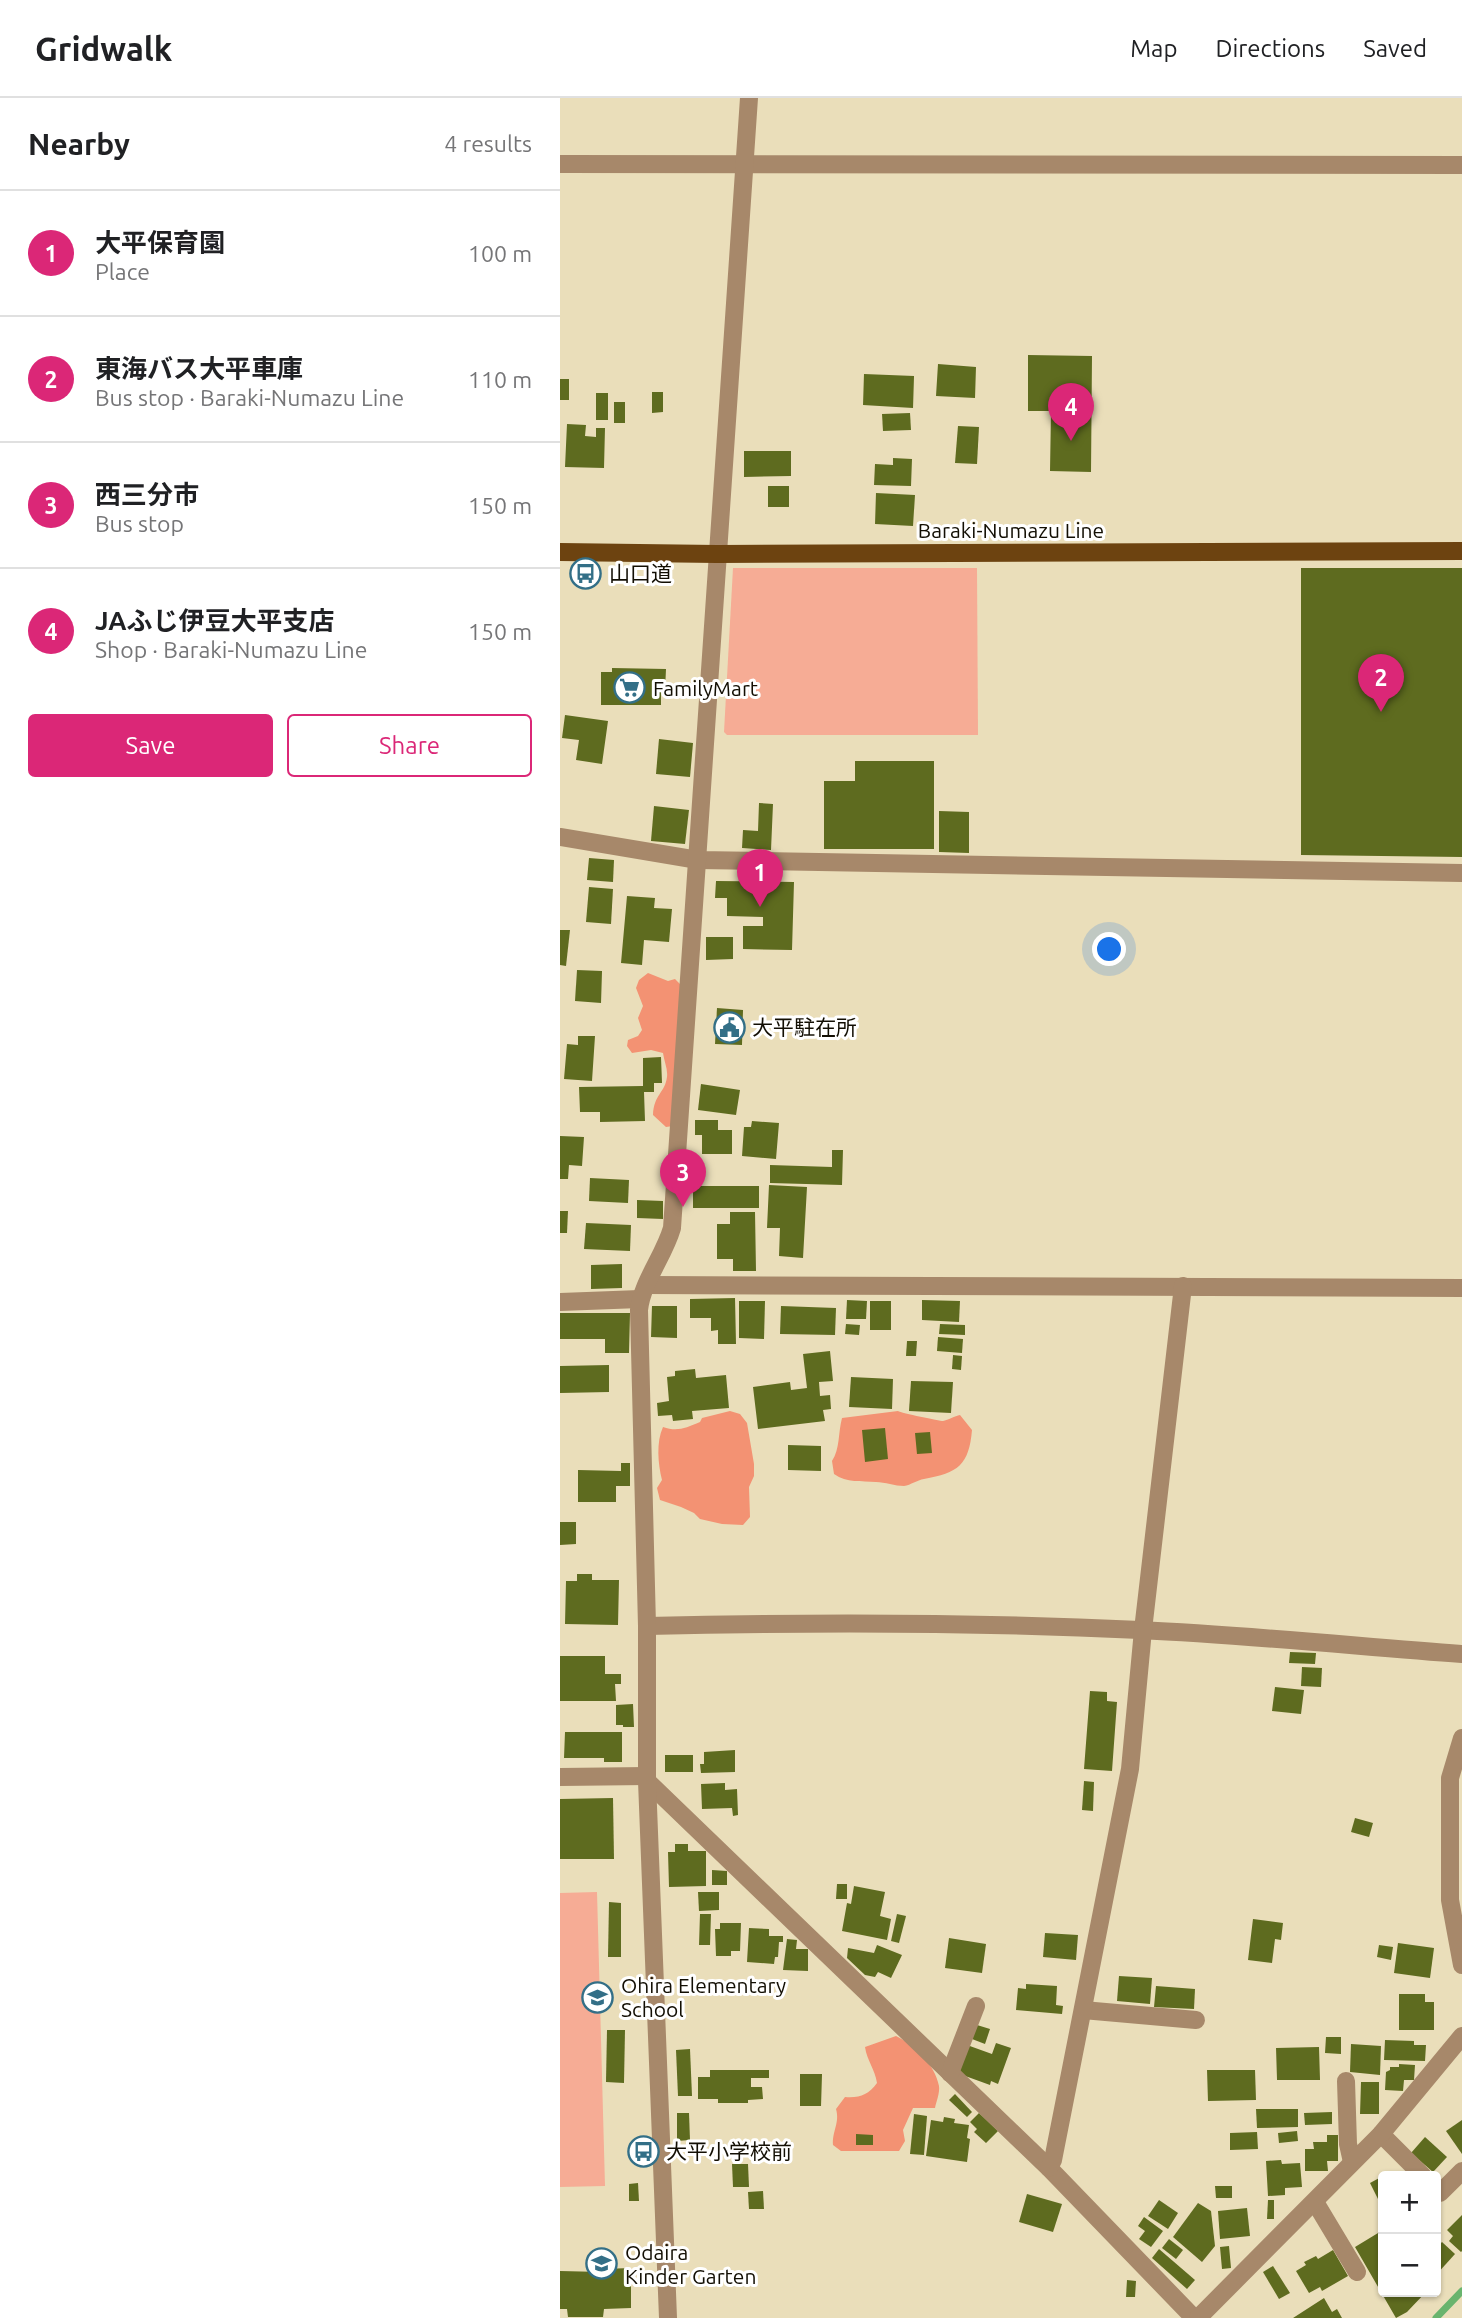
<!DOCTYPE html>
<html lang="en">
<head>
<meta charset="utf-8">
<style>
	:root { --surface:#fff; --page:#f2f2f2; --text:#202124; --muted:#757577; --line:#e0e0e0; --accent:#db2777 }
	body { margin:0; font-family:Ubuntu,"Noto Sans JP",sans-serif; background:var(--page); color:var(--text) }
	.controls { position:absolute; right:21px; bottom:21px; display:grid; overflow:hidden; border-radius:7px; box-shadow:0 2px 5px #0004 }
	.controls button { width:63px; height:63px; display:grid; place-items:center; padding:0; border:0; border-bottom:2px solid var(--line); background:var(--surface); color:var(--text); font:35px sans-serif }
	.you { position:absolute; left:550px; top:852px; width:24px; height:24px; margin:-18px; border:5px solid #fff; border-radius:50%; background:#1a73e8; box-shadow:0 0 0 10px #1a73e833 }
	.badge { display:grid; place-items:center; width:46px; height:46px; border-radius:50%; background:var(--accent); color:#fff; font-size:23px; font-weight:700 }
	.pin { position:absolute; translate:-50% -58px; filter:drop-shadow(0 2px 4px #0008) }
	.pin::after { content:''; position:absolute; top:37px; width:24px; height:21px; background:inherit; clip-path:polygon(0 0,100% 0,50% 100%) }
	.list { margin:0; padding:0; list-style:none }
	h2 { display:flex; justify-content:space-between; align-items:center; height:91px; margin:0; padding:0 28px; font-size:30px }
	h2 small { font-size:23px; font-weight:400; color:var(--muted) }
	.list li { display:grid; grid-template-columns:46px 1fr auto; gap:21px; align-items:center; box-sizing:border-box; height:126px; padding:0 28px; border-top:2px solid var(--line) }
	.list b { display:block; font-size:26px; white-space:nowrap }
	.list p { margin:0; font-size:23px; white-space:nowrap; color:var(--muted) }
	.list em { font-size:23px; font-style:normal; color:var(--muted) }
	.actions { display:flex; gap:14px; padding:21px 28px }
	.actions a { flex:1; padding:16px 0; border:2px solid var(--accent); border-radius:7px; text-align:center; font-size:24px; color:var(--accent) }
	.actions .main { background:var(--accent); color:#fff }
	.map { position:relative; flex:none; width:902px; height:2220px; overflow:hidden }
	header { display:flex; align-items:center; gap:42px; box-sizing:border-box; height:98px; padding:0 35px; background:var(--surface); border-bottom:2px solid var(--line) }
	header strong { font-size:33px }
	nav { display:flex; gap:38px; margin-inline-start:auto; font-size:24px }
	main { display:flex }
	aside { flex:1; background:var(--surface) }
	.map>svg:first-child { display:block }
</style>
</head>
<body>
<header>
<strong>Gridwalk</strong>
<nav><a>Map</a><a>Directions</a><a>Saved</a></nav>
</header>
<main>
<aside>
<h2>Nearby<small>4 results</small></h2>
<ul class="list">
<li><span class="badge">1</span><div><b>大平保育園</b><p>Place</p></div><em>100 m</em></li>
<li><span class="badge">2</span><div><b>東海バス大平車庫</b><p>Bus stop · Baraki-Numazu Line</p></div><em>110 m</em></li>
<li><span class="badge">3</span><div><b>西三分市</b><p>Bus stop</p></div><em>150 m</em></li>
<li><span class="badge">4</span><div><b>JAふじ伊豆大平支店</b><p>Shop · Baraki-Numazu Line</p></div><em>150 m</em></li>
</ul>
<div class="actions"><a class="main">Save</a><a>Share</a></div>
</aside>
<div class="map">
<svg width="902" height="2220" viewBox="0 0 902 2220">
	<rect width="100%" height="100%" fill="#eadeba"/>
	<g fill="#f6ac95">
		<polygon points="173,470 417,470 418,637 167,637 164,634"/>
		<polygon points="37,1794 45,2088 0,2089 0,1795"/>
	</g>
	<g fill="#f39273">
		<path d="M 88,875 L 108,883 L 115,881 L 122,888 L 113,1028 L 106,1029 L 93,1017 C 94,996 105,995 107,979 C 108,971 104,963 103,955 L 91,952 L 72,955 L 67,948 L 68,942 L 78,938 L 82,932 L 78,920 L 83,908 L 76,890 L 79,882 Z"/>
		<path d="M 170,1313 L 180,1316 L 187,1325 L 194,1366 L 194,1378 L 189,1389 L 190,1419 L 183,1427 L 162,1426 L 140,1421 L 134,1415 L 121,1409 L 100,1402 L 97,1390 L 102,1382 C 98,1366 96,1344 103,1329 C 117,1334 126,1330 140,1324 L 142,1320 Z"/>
		<path d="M 338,1313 C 341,1315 380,1323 383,1323 C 388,1322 395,1318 400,1317 L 412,1332 C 409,1367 398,1375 364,1381 C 357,1382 351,1387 344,1388 C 335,1388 325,1384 316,1384 C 301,1383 287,1385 274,1376 L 272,1363 C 280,1351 278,1335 282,1320 Z"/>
		<path d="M 336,1938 C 354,1947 375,1966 379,1988 C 380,1995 376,2004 375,2010 L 353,2010 L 343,2032 L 345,2043 L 339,2053 L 281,2053 L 273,2047 C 272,2033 280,2025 276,2011 L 285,1999 C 300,2000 308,1997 317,1985 C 315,1971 307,1963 305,1949 Z"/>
	</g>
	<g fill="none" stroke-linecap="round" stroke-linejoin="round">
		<polyline stroke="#69b46e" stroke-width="7" points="876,2220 902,2193"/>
	</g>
	<g fill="#5e6b1f">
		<polygon points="468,257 532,258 531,374 490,373 491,313 468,313"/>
		<polygon points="378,266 416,269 415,300 376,298"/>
		<polygon points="304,276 354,278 353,310 303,307"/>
		<rect x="0" y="281" width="9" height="21"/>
		<polygon points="92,294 103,294 103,314 92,315"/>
		<rect x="36" y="295" width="12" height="27"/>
		<rect x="54" y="304" width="11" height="21"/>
		<polygon points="350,315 351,332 323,333 322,316"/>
		<polygon points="7,326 26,327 25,338 36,339 36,330 45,330 44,370 5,369"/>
		<polygon points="398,328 419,329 417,366 395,365"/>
		<polygon points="184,353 231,353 231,378 184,379"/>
		<polygon points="333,360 352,361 351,388 314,387 315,366 333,367"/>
		<rect x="208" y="388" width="21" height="21"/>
		<polygon points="316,395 355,397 353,428 315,426"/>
		<polygon points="741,470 902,470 902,759 741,757"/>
		<polygon points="52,570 106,571 105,593 101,593 101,607 41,607 41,574 52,574"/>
		<polygon points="5,617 48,623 42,666 16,662 19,642 2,640"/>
		<polygon points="99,641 133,645 130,679 96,676"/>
		<polygon points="295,663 374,663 374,751 264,751 264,683 295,683"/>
		<polygon points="199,705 213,706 211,752 182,750 183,732 198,733"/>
		<polygon points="94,708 129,712 125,746 91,743"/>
		<polygon points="379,713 409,714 409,755 379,754"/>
		<polygon points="29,760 54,762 53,784 27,782"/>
		<polygon points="156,783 234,784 232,852 183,851 183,828 203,828 203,819 167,818 167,800 155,800"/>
		<polygon points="29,789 53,791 51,826 26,824"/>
		<polygon points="67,798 95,800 94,810 112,811 109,844 84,842 82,867 61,865"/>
		<polygon points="0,832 10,832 6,868 0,867"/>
		<polygon points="146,839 173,839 173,861 146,862"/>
		<polygon points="17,872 42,873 41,905 15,903"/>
		<polygon points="157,910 183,912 182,947 155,946"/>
		<polygon points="18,938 35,938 32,983 4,981 7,946 18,947"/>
		<polygon points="101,959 102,985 94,985 94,994 84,994 85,1023 40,1024 40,1014 20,1014 19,989 83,988 83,960"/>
		<polygon points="141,986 180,992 176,1017 138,1012"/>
		<polygon points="135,1022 158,1022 158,1032 172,1032 172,1056 142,1056 142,1037 135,1037"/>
		<polygon points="192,1023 219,1025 216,1061 182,1058 184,1029 191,1029"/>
		<polygon points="0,1038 24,1039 22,1068 9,1067 8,1081 0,1081"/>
		<polygon points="272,1052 283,1052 282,1087 210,1085 210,1067 272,1069"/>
		<polygon points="30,1080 69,1082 68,1105 29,1103"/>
		<polygon points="209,1087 247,1089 243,1160 219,1158 220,1130 207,1130"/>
		<rect x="133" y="1088" width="66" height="22"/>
		<polygon points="77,1102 103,1103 103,1121 77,1120"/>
		<polygon points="0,1113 8,1113 7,1135 0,1135"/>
		<polygon points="170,1114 195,1114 196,1173 173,1173 173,1161 157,1161 157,1126 170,1126"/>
		<polygon points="26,1125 71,1127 70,1153 24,1151"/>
		<polygon points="62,1166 62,1190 31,1191 31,1167"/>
		<polygon points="175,1200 176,1246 158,1246 158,1232 151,1233 151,1220 130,1220 130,1201"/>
		<polygon points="287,1202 307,1203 306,1221 286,1221"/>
		<polygon points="362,1202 400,1203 399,1224 362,1222"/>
		<polygon points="179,1203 205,1203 204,1241 179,1240"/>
		<rect x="310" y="1203" width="21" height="29"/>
		<polygon points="92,1208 117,1208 117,1240 91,1239"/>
		<polygon points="221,1208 276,1210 275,1237 220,1236"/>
		<polygon points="0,1215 70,1215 69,1255 45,1255 45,1241 0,1241"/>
		<polygon points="286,1226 300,1227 299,1237 285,1236"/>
		<polygon points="380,1226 405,1227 405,1237 379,1236"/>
		<polygon points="378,1239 403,1241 402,1255 377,1253"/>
		<polygon points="347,1243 357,1243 356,1258 346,1258"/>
		<polygon points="270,1253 273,1283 259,1284 260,1298 270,1297 271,1311 263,1312 265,1323 198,1331 193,1289 230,1284 231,1292 247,1290 243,1256"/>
		<polygon points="393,1257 402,1258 401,1272 392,1271"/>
		<polygon points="49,1267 49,1294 0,1295 0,1268"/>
		<polygon points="135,1271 136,1280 166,1277 169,1310 132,1313 133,1321 113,1323 112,1317 98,1318 97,1305 109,1303 107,1279 115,1278 115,1273"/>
		<polygon points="291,1279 333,1281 332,1311 289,1309"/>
		<polygon points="351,1283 393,1284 391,1315 349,1313"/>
		<polygon points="325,1330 328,1361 305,1364 302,1332"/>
		<polygon points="370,1334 372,1355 357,1356 355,1335"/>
		<polygon points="228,1347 261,1348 261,1373 228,1372"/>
		<polygon points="61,1365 70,1365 70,1388 56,1388 56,1404 18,1404 18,1372 61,1373"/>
		<polygon points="0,1424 16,1424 16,1446 0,1447"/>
		<polygon points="17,1476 32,1476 32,1482 59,1482 58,1527 5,1526 6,1483 17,1483"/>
		<polygon points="730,1554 756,1555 755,1566 729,1565"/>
		<polygon points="0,1558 45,1558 45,1576 61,1576 61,1586 55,1586 56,1603 0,1603"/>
		<polygon points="742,1569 762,1570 761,1589 741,1588"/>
		<polygon points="715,1589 744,1592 741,1616 712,1613"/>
		<polygon points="530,1593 547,1594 547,1603 557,1604 552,1673 524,1671"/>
		<polygon points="73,1606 74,1629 63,1629 63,1627 56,1627 56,1607"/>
		<polygon points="5,1634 62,1634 62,1664 44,1664 44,1660 4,1660"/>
		<polygon points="175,1652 175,1674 141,1675 140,1666 144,1666 144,1654"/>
		<rect x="105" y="1657" width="28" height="17"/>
		<polygon points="524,1683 534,1684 533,1713 522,1712"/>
		<polygon points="165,1685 165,1692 177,1691 178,1717 173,1718 172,1710 142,1711 141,1686"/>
		<polygon points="53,1700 54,1761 0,1761 0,1701"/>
		<polygon points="795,1720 813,1725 809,1739 791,1734"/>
		<polygon points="115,1746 128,1746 128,1753 146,1753 146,1788 109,1789 108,1754 115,1754"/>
		<polygon points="152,1772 167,1773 167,1787 152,1787"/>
		<polygon points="277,1786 287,1786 287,1801 276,1801"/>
		<polygon points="294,1788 325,1794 320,1818 331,1821 327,1842 282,1833 287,1805 291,1806"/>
		<polygon points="138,1794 159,1794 159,1812 139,1813"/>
		<polygon points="49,1804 61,1805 61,1859 48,1859"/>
		<polygon points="140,1816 151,1816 150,1847 139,1847"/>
		<polygon points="337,1816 346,1818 339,1845 331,1843"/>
		<polygon points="693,1821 723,1825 721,1842 715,1841 712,1865 688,1862"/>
		<polygon points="160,1825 181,1825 180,1853 171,1853 171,1858 156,1858 155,1831 160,1831"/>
		<polygon points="189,1830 209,1831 209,1838 223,1838 223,1844 219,1844 218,1859 215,1859 214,1866 187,1864"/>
		<polygon points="485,1835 518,1837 516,1862 483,1859"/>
		<polygon points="389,1840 426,1846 422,1875 385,1870"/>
		<polygon points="227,1841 237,1842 236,1851 248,1851 248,1873 223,1872"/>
		<polygon points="838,1845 874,1850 870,1880 834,1875"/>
		<polygon points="317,1847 342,1857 331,1880 318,1874 315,1879 305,1877 287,1860 288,1850 314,1855"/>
		<polygon points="819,1847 833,1849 831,1862 817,1859"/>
		<polygon points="559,1878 592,1880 590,1906 557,1903"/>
		<polygon points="466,1886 497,1888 496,1907 503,1908 502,1916 456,1912 458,1890 466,1891"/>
		<polygon points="596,1888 635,1891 634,1911 594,1909"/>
		<polygon points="839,1896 865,1896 865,1904 874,1904 874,1932 839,1932"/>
		<polygon points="417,1927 430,1931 425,1946 412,1941"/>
		<polygon points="47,1932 65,1932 64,1985 46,1984"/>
		<polygon points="766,1939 781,1939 781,1956 765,1955"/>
		<polygon points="825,1942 854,1943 854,1947 866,1947 865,1963 824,1962"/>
		<polygon points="436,1945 451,1950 438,1986 431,1983 430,1987 397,1975 407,1947 432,1956"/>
		<polygon points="791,1946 821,1948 820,1977 790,1974"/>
		<polygon points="759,1949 760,1982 717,1982 716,1950"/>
		<polygon points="130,1951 132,1998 118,1998 116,1952"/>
		<polygon points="839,1966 855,1967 854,1982 844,1982 843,1993 825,1992 826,1974 830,1972 830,1969 839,1969"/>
		<polygon points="150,1972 209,1972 209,1980 191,1980 191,1989 202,1989 203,2001 188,2002 188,2005 158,2005 158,2001 138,2001 138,1979 150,1979"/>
		<polygon points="647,1972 695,1972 696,2002 648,2003"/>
		<polygon points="240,1976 262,1976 261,2008 240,2008"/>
		<polygon points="801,1984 819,1984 819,2016 800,2016"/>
		<polygon points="395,1996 412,2014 407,2019 389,2002"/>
		<polygon points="696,2011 738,2011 738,2029 697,2030"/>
		<polygon points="772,2014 772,2026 745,2027 744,2015"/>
		<polygon points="117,2015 129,2015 130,2042 117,2043"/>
		<polygon points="419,2015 438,2033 426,2045 414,2034 417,2031 410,2024"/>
		<polygon points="354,2016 367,2018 364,2057 350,2056"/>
		<polygon points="384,2019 395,2021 394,2025 409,2027 407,2040 410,2041 407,2064 366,2058 371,2022 383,2024"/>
		<polygon points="902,2022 902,2056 886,2033"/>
		<polygon points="737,2033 738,2043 719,2045 718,2035"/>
		<polygon points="697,2034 698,2051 670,2052 670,2035"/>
		<polygon points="296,2036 313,2037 313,2047 296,2047"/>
		<polygon points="767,2037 778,2037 778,2063 767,2063 768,2073 745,2073 745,2051 754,2051 753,2044 767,2044"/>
		<polygon points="865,2039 887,2059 873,2074 851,2055"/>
		<polygon points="721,2062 722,2066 740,2065 742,2089 725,2090 725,2097 708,2098 706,2063"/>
		<polygon points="172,2066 188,2066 189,2089 173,2089"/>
		<polygon points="823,2078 823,2111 810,2085"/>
		<polygon points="78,2085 79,2103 69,2103 69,2086"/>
		<polygon points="655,2088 672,2088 672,2100 656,2100"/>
		<polygon points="203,2093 204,2111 189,2111 188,2094"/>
		<polygon points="467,2096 502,2106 493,2134 459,2124"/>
		<polygon points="599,2102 618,2115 608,2131 588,2118"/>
		<polygon points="708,2102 714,2102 714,2121 707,2121"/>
		<polygon points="638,2105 651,2113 655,2148 642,2164 613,2139"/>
		<polygon points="687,2110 690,2138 660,2141 658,2113"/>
		<polygon points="902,2117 902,2153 901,2154 889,2143 893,2138 887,2132"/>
		<polygon points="584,2119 603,2133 591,2149 579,2141 585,2133 578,2128"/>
		<polygon points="823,2132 823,2194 866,2194 847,2214 836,2220 795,2149"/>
		<polygon points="609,2141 623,2152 616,2161 602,2150"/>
		<polygon points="882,2144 895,2156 876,2177 876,2150"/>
		<polygon points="669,2148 671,2170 662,2171 660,2149"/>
		<polygon points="599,2151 635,2182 627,2191 592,2160"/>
		<polygon points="773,2152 788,2178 762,2193 760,2189 749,2195 736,2173 746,2167 744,2164 756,2158 758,2161"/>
		<polygon points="713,2168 730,2195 719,2201 703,2174"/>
		<polygon points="71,2170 71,2210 44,2211 43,2219 8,2219 7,2211 0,2211 0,2173 42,2174 42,2171"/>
		<polygon points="567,2182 576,2183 575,2199 566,2199"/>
		<polygon points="764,2200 772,2214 777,2211 782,2220 733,2220"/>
	</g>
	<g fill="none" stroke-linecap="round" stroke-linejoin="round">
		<g stroke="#a7886a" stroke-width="18">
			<polyline points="0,66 902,67"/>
			<polyline points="0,739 138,762 902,775"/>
			<polyline points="87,1187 902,1190"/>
			<polyline points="0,1204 80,1201"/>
			<path d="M 87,1528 C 252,1524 415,1524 580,1532 C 687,1537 795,1548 902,1556"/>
			<polyline points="902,1640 890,1680 890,1802 902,1867"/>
			<polyline points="0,1679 87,1678"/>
			<polyline points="87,1683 489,2070 634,2220"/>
			<polyline points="523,1912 636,1922"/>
			<polyline points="390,1975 416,1908"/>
			<polyline points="786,1983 788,2046 792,2064"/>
			<polyline points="821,2036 863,2078"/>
			<polyline points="489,2070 493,2062 570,1671 583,1532 623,1188"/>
			<polyline points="876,2091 880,2095 902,2073"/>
			<polyline points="755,2104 797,2174"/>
			<path d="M 108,2220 L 87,1683 L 87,1528 L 79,1212 C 82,1184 104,1158 112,1130 C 141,753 160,376 189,0"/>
			<polyline points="638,2220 821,2036 902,1938"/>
		</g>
		<polyline stroke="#6d4310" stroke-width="18" points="0,454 157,456 902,453"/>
	</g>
	<defs>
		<symbol id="bus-ring" viewBox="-11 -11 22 22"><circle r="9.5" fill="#fff" stroke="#336f87" stroke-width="1.5"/><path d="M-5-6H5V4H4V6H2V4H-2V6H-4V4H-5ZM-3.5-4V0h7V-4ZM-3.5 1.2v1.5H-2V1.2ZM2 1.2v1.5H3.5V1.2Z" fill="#336f87"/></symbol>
		<symbol id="supermarket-ring" viewBox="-11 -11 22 22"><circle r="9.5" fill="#fff" stroke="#336f87" stroke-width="1.5"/><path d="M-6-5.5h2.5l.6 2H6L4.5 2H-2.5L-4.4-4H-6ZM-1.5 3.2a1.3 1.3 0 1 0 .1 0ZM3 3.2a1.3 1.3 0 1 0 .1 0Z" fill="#336f87"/></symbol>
		<symbol id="civic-ring" viewBox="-11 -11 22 22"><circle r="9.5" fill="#fff" stroke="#336f87" stroke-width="1.5"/><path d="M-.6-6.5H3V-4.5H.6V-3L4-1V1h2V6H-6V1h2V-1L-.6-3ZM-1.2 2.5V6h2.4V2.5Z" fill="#336f87"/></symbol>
		<symbol id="school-ring" viewBox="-11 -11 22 22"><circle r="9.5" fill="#fff" stroke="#336f87" stroke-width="1.5"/><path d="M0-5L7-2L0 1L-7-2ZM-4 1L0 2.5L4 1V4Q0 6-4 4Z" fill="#336f87"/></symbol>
	</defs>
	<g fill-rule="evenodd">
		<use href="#bus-ring" x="8" y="458" width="35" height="35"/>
		<use href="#supermarket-ring" x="52" y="572" width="35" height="35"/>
		<use href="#civic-ring" x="152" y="912" width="35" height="35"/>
		<use href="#school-ring" x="20" y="1882" width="35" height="35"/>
		<use href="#bus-ring" x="66" y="2036" width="35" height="35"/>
		<use href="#school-ring" x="24" y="2148" width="35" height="35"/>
	</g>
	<g text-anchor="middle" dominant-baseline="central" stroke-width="6" stroke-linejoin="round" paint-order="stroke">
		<g font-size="21" fill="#120e03" stroke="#fff">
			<text x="451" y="432">Baraki-Numazu Line</text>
		</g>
		<g font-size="21" fill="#120e03" stroke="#fff" text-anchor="start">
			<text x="49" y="475">山口道</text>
			<text x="93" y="590">FamilyMart</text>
			<text x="192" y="929">大平駐在所</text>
			<text x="61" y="1887">Ohira Elementary<tspan x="61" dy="24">School</tspan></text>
			<text x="106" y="2053">大平小学校前</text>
			<text x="65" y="2154">Odaira<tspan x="65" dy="24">Kinder Garten</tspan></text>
		</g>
	</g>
</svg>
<div class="controls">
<button>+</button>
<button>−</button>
</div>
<div class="you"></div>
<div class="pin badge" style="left:200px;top:809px">1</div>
<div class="pin badge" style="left:821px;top:614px">2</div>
<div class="pin badge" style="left:123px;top:1109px">3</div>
<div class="pin badge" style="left:511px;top:343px">4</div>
</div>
</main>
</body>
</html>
